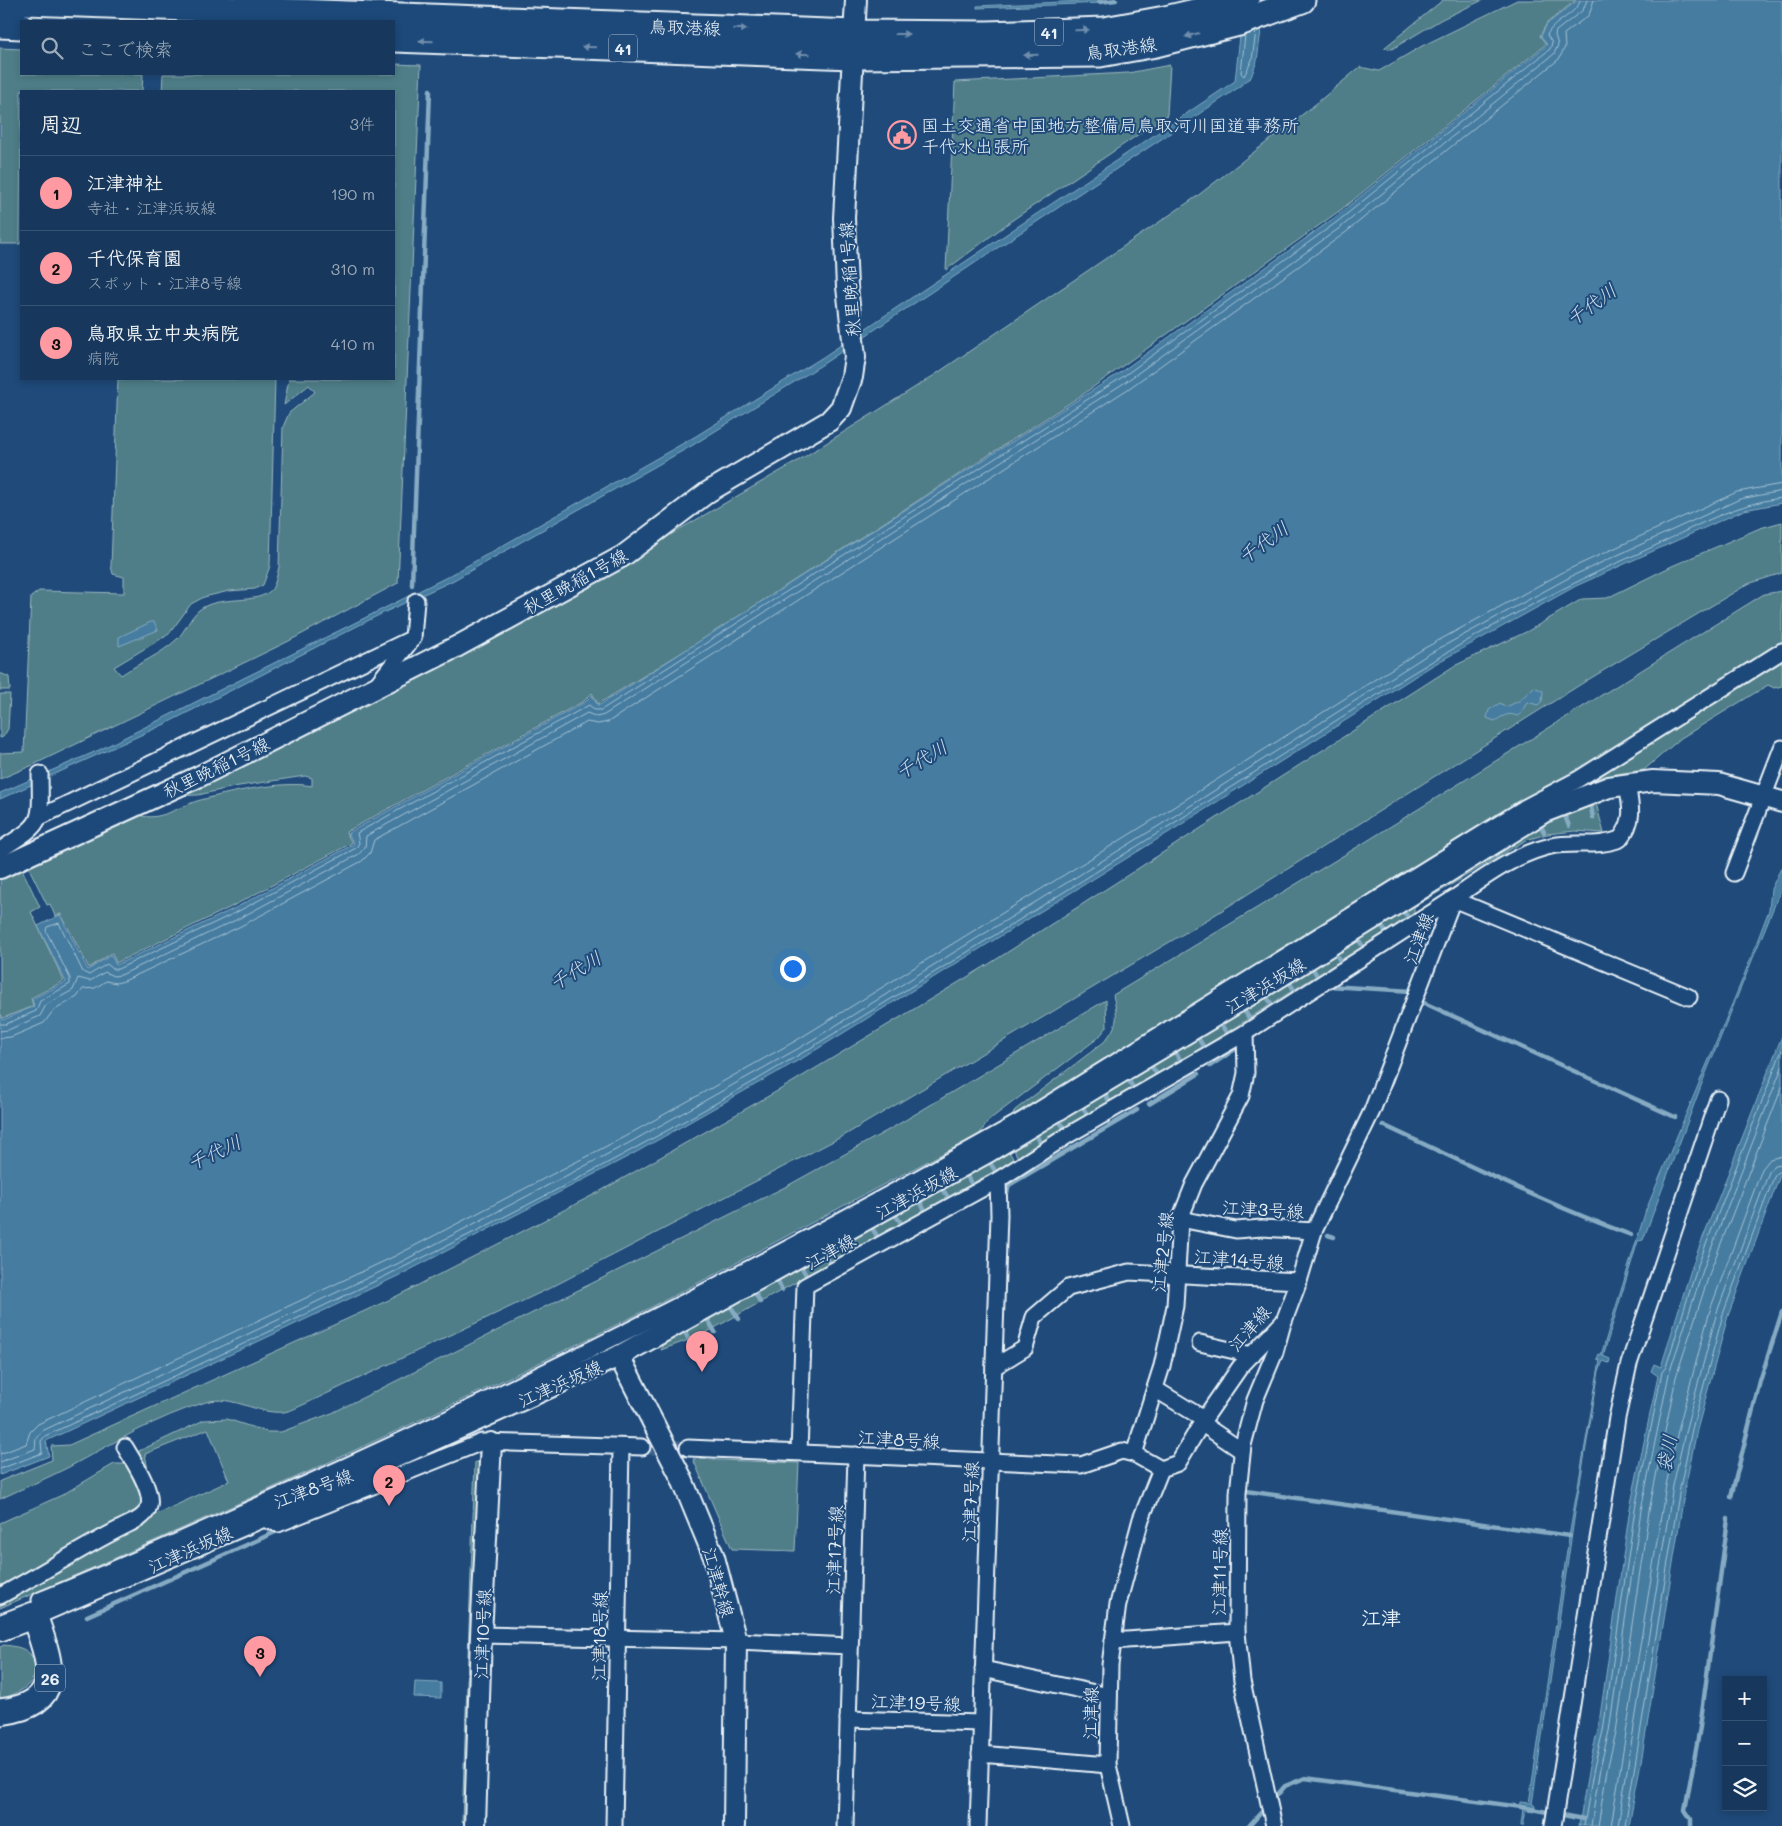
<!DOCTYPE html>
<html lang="ja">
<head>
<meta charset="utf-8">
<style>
	:root { --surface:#17385c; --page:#244365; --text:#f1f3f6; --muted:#9eacbb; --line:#365272; --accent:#ff9aa2 }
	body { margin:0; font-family:Mali,"Klee One",sans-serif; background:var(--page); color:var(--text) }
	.controls { position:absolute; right:15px; bottom:15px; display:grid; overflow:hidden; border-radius:0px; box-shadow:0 2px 8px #0003 }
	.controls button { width:45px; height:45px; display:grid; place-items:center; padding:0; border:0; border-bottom:1px solid var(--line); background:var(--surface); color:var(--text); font:25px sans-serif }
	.you { position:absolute; left:792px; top:968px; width:18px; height:18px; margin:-12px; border:4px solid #fff; border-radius:50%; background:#1a73e8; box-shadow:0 0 0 8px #1a73e833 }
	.badge { display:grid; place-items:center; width:32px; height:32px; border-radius:50%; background:var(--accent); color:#111; font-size:16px; font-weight:700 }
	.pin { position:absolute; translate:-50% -41px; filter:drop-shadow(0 1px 2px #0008) }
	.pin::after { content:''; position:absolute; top:26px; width:18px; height:15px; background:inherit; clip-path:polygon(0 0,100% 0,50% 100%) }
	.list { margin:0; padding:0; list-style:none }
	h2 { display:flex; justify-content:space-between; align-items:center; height:65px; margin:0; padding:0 20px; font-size:21px }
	h2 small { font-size:16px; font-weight:400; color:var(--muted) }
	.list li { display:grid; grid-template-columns:32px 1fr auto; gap:15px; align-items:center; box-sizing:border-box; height:75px; padding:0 20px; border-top:1px solid var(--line) }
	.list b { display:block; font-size:19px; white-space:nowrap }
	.list p { margin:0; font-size:16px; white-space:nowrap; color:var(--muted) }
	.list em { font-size:16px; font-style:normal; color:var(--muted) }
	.icon { flex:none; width:28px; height:28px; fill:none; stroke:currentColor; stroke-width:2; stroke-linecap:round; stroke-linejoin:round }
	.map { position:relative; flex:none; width:1782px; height:1826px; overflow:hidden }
	.search { position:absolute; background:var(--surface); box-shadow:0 2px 8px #0003; left:20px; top:20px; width:375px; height:55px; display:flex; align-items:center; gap:12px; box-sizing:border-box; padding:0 18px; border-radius:0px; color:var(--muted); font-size:19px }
	.panel { position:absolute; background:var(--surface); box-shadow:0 2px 8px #0003; left:20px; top:90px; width:375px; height:290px; border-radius:0px }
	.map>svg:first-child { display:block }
</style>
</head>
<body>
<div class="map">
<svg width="1782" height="1826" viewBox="0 0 1782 1826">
	<rect width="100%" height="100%" fill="#1f4a7a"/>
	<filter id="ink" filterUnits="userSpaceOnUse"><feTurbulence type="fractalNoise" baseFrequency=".02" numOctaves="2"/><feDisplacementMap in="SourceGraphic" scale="10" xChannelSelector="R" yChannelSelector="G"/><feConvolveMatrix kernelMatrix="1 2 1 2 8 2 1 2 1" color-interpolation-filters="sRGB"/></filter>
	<g filter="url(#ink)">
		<g fill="#507e88" stroke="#9cb8c0">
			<polygon points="1443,0 1483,0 1442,19 1392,49 1384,48"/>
			<path d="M 1517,0 L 1576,0 L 1547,23 L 1540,36 L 1546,44 L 1342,209 L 1082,395 L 689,648 L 598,704 L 592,693 L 584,701 L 346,832 L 352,843 L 229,908 L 116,963 L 112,953 L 89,968 L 61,914 L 55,916 L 50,904 L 47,905 L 27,864 L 139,815 C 159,822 178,807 197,801 C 226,793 283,780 312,786 L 312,778 L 305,776 L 239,786 L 198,795 L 171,796 L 637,554 L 796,462 L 933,376 L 1196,197 L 1312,107 L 1360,67 L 1379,71 L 1422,46 Z"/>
			<polygon points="0,48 21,49 21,74 143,74 142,91 21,91 20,244 0,244"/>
			<path d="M 394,64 L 421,65 L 398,583 L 287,642 L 33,765 L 0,779 L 0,753 L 24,752 L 31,597 L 39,591 L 124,593 L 124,577 L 113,574 L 111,566 L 118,379 L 275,379 L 270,566 L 263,585 L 255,589 L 229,591 L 204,597 L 191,604 L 169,634 L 114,667 L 121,675 C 139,663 160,655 176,640 C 185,632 190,617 199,610 C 219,594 258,606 272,589 C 276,583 277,574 279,567 L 283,427 L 289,413 L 315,392 L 309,385 L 284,405 L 289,379 L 394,379 L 394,91 L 162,91 L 163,74 L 394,74 Z"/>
			<polygon points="1170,65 1167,115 1011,221 946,270 955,82 1128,73"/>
			<path d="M 1782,522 L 1782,573 L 1748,584 L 1586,681 L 1205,921 L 845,1135 L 548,1289 L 305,1404 C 298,1407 291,1411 284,1412 C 257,1415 232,1394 206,1402 C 157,1417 113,1443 69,1467 C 46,1479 23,1488 0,1499 L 0,1481 L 52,1460 L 51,1446 L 69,1445 L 391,1299 L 597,1193 L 781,1089 L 989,964 L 1454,666 L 1528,631 L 1582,599 L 1607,598 L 1672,566 L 1760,528 Z"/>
			<path d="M 1782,591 L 1782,646 L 1628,742 L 1387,883 L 1076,1081 L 1013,1115 L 1015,1110 L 1104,1042 C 1119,1024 1118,1017 1113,995 L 1359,846 L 1764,594 Z"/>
			<polygon points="1782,661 1782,686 1774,688 1768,685 1681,738 1644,770 1615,774 1578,785 1744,680"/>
			<polygon points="0,673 9,677 10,690 0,690"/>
			<polygon points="0,694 10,694 8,729 3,737 0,738"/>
			<path d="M 1596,803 L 1604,833 L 1575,831 L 1547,834 L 1526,840 L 1414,907 L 1414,914 L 1186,1058 L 1018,1158 L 1013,1148 C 1190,1045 1362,933 1538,826 L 1559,816 Z"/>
			<polygon points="21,867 40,907 31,912 64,981 31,998 33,1006 3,1018 0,1013 0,876"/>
			<path d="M 1106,1000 L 1107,1027 L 1098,1038 L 989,1120 L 979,1135 C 864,1193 751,1257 636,1315 C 427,1420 214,1516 0,1608 L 0,1600 L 152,1516 L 229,1481 L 208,1429 L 145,1454 L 150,1481 L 140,1465 L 139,1451 L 204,1420 L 227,1419 L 267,1432 L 281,1432 L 332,1413 L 787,1186 L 892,1128 Z"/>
			<polygon points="1008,1150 1014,1160 702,1335 661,1350 663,1342"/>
			<polygon points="693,1459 799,1463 795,1551 732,1549"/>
			<polygon points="475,1462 479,1462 468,1773 466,1822 462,1822"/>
			<polygon points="114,1464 125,1464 135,1473 145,1506 0,1592 0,1523 62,1495"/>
			<path d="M 4,1645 C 12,1646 24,1647 30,1654 C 48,1676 20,1696 0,1698 L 0,1647 Z"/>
		</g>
		<g fill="#447ca0" stroke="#86abc3">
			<polygon points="1104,0 1104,3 977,8 977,6"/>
			<polygon points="1244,0 1265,0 1257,61 1251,77 1235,90 820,366 693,445 452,581 385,612 165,724 0,799 0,793 99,750 449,576 696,436 823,357 1235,81"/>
			<polygon points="1578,0 1782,0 1782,503 1744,510 1576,586 1433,665 1171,831 806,1056 633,1154 402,1274 46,1441 49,1456 0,1475 0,1015 3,1020 34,1006 32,999 66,982 38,926 60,915 88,970 111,955 116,965 233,909 354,844 348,833 585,702 592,695 598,706 1118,374 1334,218 1547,45 1541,36 1547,24"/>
			<polygon points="151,622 154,622 158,630 119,646 119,637"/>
			<path d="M 1534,687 L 1543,691 L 1542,701 L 1538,705 L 1527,702 L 1521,714 L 1517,716 C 1508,712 1503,716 1495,721 L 1487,718 L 1489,710 L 1500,703 L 1506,707 L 1519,701 Z"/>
			<polygon points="1782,866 1782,887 1704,1078 1643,1240 1638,1241 1603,1356 1610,1359 1609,1363 1603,1361 1599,1371 1576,1506 1532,1804 1535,1805 1534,1812 1526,1811 1523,1826 1521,1826 1523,1809 1519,1808 1520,1802 1529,1803 1570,1531 1600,1360 1597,1359 1599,1354 1601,1355 1646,1210 1743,978 1769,910 1771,889"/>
			<polygon points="1782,1036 1782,1170 1728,1316 1697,1430 1685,1488 1643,1751 1629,1826 1579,1826 1589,1766 1598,1730 1630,1508 1658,1376 1651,1371 1654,1364 1661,1367 1693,1263"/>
			<polygon points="415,1682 441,1683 441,1698 414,1697"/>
		</g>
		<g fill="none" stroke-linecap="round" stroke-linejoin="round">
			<g stroke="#a6c2d5" stroke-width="1">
				<polyline points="1245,35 1241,73 1244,76 1252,60 1256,31"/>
				<path d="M 0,1024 L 6,1024 L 36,1011 L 40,1001 L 70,984 L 70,978 L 46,931 L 47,927 L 59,923 L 83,972 L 89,975 L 107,964 L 113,969 L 118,969 L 235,913 L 356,848 L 359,843 L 357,833 L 589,705 L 595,710 L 601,710 L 1121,378 L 1337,222 L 1550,49 L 1552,43 L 1547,35 C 1553,21 1579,13 1580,0"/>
				<polyline points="0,1031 8,1030 40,1016 46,1005 73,990 78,978 90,981 105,972 113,976 121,975 238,919 359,854 365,847 366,836 587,713 597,717 604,715 1124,383 1341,227 1554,54 1558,45 1555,35 1556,31 1583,10 1587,0"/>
				<polyline points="0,1038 11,1037 44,1023 53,1011 77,997 83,989 95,988 106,981 116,983 124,981 241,926 362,861 370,853 374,840 587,722 598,724 608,722 1128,389 1345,233 1559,59 1565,47 1564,34 1589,15 1594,0"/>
				<polyline points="0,1454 26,1444 30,1432 38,1424 393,1257 624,1137 797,1040 1161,815 1423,649 1567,570 1737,492 1782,484"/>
				<polyline points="0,1462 35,1449 36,1438 42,1431 397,1264 627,1144 801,1047 1165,822 1427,655 1572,576 1740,499 1782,491"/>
				<path d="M 0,1469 L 42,1453 L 41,1441 L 45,1436 C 303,1317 563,1197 807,1050 C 955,961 1101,869 1247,777 C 1374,697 1497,615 1635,555 C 1683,534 1729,504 1782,498"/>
				<polyline points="1584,1826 1594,1767 1603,1731 1635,1509 1662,1372 1666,1367 1698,1265 1782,1050"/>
				<polyline points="1591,1826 1600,1768 1609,1731 1641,1510 1669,1374 1704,1267 1782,1067"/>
				<polyline points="1598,1826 1607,1770 1616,1732 1649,1511 1676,1377 1711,1269 1782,1087"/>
				<polyline points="1611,1826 1666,1485 1679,1426 1710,1310 1762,1169 1770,1159 1782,1156"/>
				<polyline points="1618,1826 1673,1486 1686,1428 1717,1312 1769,1172 1774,1165 1782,1164"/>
				<polyline points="1625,1826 1680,1488 1692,1429 1723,1314 1775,1174 1782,1170"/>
			</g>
			<g stroke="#86abc3" stroke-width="4.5">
				<polyline points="1099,2 1116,0"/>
				<polyline points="412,585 430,90"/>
				<polyline points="1591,807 1593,818"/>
				<polyline points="1565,816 1569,826"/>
				<polyline points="1541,826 1544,832"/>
				<polyline points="1495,854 1496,856"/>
				<polyline points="1403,910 1407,916"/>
				<polyline points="1380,924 1385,931"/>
				<polyline points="1357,938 1362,945"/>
				<polyline points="1335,953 1339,959"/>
				<polyline points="1312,967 1316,974"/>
				<polyline points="1289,982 1293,988"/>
				<polyline points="1328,986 1412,991"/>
				<polyline points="1266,996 1271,1003"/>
				<polyline points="1422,1002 1675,1117"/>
				<polyline points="1244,1010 1249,1018"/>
				<polyline points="1221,1024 1226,1032"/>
				<polyline points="1198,1038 1203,1046"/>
				<polyline points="1175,1052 1181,1061"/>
				<polyline points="1210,1066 1240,1046"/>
				<polyline points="1152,1067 1157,1075"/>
				<polyline points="1129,1081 1134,1089"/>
				<polyline points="1106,1095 1110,1103"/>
				<polyline points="1149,1104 1198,1074"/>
				<polyline points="1083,1108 1088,1116"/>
				<polyline points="1060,1122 1065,1129"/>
				<path d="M 1383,1125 C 1465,1163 1546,1204 1631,1235"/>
				<polyline points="1037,1136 1041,1144"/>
				<polyline points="990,1163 994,1169"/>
				<polyline points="967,1176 971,1183"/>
				<polyline points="943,1190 947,1196"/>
				<polyline points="1007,1193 1009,1185 1137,1110"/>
				<polyline points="921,1203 924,1209"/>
				<polyline points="896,1216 901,1223"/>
				<polyline points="872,1228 877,1236"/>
				<polyline points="1328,1235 1334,1237"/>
				<polyline points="848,1240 853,1250"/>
				<polyline points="825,1255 830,1263"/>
				<polyline points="802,1268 806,1275"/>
				<polyline points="778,1281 782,1290"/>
				<polyline points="755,1293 760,1302"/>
				<polyline points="731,1307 739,1319"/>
				<polyline points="708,1320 715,1332"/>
				<polyline points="685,1332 691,1344"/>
				<polyline points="1246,1491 1570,1536"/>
				<polyline points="1731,1497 1760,1381 1782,1312"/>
				<polyline points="87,1616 282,1529"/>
				<polyline points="1273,1800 1285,1786 1305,1778 1521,1807 1584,1819"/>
				<polyline points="1249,1826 1266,1807"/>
				<polyline points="1691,1826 1691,1819 1685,1810 1700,1727 1728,1519"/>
			</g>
			<polyline stroke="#3d638d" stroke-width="15" stroke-dasharray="15 8" stroke-linecap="butt" points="642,1447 688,1448"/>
			<defs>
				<g id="minor">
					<polyline points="374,688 413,638 416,601"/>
					<polyline points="40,817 413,638"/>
					<path d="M 0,850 C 43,822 41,827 40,774"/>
					<polyline points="1734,873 1782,748"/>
					<polyline points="1453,899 1689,997"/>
					<path d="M 1453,899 C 1483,878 1515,854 1551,846 C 1574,841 1598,848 1620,839 C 1635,821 1631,806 1627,784"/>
					<polyline points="1180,1219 1236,1230 1262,1228 1314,1231"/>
					<polyline points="1200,1343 1252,1355"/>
					<polyline points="994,1367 1025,1348 1034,1317 1068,1288 1129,1272 1299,1281"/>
					<polyline points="1155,1389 1204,1419"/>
					<polyline points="1201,1423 1242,1451"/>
					<polyline points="688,1448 1081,1465 1122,1451 1134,1454 1161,1469"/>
					<polyline points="799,1452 805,1286 998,1180 1070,1134 1245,1033 1453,899 1372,1111 1314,1231 1299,1281 1284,1321 1240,1367 1204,1419 1178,1463 1161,1469 1141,1519 1118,1604 1110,1665 1108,1765 1122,1826"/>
					<polyline points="1134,1454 1162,1366 1175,1306 1180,1219 1194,1184 1241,1096 1246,1073 1245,1033"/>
					<polyline points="260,1518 278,1524 482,1442 642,1447"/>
					<path d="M 0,1596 C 41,1574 81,1548 123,1527 C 132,1522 146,1518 149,1506 C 153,1490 133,1461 125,1447"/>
					<path d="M 40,1600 C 123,1567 205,1529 286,1493 C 537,1381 782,1256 1021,1121 L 1524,808 L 1577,780 L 1782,651"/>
					<polyline points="481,1635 736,1641 850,1646"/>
					<polyline points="1113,1641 1237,1632"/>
					<polyline points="983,1669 1109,1696"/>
					<polyline points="848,1719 981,1723"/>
					<polyline points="980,1754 1108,1765"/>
					<polyline points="614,1826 621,1447"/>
					<polyline points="845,1826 856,1455"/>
					<polyline points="978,1826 999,1215 998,1180"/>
					<polyline points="1274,1826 1242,1681 1237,1632 1238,1493 1243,1445 1255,1400 1275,1352 1283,1323"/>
					<polyline points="1553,1826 1617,1418 1629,1364 1718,1099"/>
				</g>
				<g id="tertiary">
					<polyline points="0,868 200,776 458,646 623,556 708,492 829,421 841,408 852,377 855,357 847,287 844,218 856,0"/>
					<polyline points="619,1356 681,1477 714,1557 736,1641 734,1826"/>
					<polyline points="34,1615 260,1518 619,1356 988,1152 1268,984 1544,812 1609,787 1653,781 1719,784 1782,802"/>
					<polyline points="475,1826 481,1635 491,1443"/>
				</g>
				<g id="primary">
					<polyline points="0,1 854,33 987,34 1104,30 1165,19 1246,0"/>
					<polyline points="0,25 21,26"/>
					<polyline points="394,39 852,56 1100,54 1156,44 1239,23 1302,0"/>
					<path d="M 0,1628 L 34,1615 C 50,1662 68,1704 0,1712"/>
				</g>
			</defs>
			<use href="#minor" stroke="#e8f1f8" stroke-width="19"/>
			<use href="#tertiary" stroke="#e8f1f8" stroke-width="24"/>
			<use href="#primary" stroke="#e8f1f8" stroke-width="29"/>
			<use href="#minor" stroke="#1f4a7a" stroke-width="15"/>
			<use href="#tertiary" stroke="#1f4a7a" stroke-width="20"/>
			<use href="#primary" stroke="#1f4a7a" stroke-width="25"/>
		</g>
		<defs><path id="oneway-solid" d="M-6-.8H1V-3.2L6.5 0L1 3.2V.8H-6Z" transform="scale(1.25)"/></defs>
		<g fill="#6f8dac">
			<use href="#oneway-solid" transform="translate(740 29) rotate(2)"/>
			<use href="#oneway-solid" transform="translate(1082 30) rotate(-2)"/>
			<use href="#oneway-solid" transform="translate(902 34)"/>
			<use href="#oneway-solid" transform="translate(1192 35) rotate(165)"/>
			<use href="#oneway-solid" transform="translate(426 41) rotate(-178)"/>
			<use href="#oneway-solid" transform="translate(589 47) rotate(-178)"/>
			<use href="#oneway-solid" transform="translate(803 54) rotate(-178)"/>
			<use href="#oneway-solid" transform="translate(1031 55) rotate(178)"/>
		</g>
	</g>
	<defs>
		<symbol id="civic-ring" viewBox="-11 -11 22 22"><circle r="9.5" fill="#1f4a7a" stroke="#ff9aa2" stroke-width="1.5"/><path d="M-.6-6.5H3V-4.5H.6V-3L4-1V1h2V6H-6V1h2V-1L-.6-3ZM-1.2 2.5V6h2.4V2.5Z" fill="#ff9aa2"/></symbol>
	</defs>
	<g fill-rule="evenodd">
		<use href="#civic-ring" x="886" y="119" width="32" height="32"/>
	</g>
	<g text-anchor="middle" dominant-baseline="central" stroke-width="4" stroke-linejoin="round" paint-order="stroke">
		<g fill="#1f4a7a" stroke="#acbfd2" stroke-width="1">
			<rect x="1035" y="18.5" width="28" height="27" rx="4"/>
			<rect x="609" y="34.5" width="28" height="27" rx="4"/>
			<rect x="35" y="1664.5" width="30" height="27" rx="4"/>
		</g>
		<g font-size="16" font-weight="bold" fill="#e8f1f8">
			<text x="1049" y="32">41</text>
			<text x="623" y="48">41</text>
			<text x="50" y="1678">26</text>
		</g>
		<g font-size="18" fill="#e8f1f8" stroke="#1f4a7a">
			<text transform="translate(685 27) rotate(2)">鳥取港線</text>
			<text transform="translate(1121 48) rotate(-8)">鳥取港線</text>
			<text transform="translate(849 279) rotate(-94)">秋里晩稲1号線</text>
			<text transform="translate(575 581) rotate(-29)">秋里晩稲1号線</text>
			<text transform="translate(216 767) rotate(-26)">秋里晩稲1号線</text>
			<text transform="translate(1418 938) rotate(-70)">江津線</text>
			<text transform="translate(1265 985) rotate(-31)">江津浜坂線</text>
			<text transform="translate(916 1192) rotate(-29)">江津浜坂線</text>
			<text transform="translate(1263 1209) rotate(3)">江津3号線</text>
			<text transform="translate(830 1251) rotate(-29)">江津線</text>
			<text transform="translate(1162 1252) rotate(-84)">江津2号線</text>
			<text transform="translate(1239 1259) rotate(4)">江津14号線</text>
			<text transform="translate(1249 1328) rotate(-49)">江津線</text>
			<text transform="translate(560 1383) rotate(-24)">江津浜坂線</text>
			<text transform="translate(899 1439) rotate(3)">江津8号線</text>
			<text transform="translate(313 1488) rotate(-20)">江津8号線</text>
			<text transform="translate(970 1502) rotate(-88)">江津7号線</text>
			<text transform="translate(190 1549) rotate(-24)">江津浜坂線</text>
			<text transform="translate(834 1550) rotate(-88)">江津17号線</text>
			<text transform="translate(1219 1572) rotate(-89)">江津11号線</text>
			<text transform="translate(719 1582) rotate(74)">江津幹線</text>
			<text transform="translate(482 1634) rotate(-88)">江津10号線</text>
			<text transform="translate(599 1636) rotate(-89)">江津18号線</text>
			<text transform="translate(916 1702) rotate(2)">江津19号線</text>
			<text transform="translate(1090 1713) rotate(-89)">江津線</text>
		</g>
		<g font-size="18" fill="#e8f1f8" stroke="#1f4a7a" text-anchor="start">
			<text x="921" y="125">国土交通省中国地方整備局鳥取河川国道事務所<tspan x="921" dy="21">千代水出張所</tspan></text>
		</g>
		<g font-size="19" font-style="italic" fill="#cfdfeb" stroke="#1f4a7a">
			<text transform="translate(1591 304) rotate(-36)">千代川</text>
			<text transform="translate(1263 542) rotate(-36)">千代川</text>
			<text transform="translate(921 759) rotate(-31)">千代川</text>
			<text transform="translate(575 970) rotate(-31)">千代川</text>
			<text transform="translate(214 1152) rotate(-25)">千代川</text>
			<text transform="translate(1666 1453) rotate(-79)">袋川</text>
		</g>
		<g font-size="20" font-weight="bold" fill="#e8f1f8" stroke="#1f4a7a">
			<text x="1381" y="1617">江津</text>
		</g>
	</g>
</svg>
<div class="controls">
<button>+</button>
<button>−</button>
<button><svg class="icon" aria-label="layers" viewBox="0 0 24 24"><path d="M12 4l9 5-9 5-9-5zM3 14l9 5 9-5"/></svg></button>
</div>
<div class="you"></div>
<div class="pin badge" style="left:702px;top:1372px">1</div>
<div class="pin badge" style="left:389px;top:1506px">2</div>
<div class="pin badge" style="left:260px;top:1677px">3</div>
<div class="search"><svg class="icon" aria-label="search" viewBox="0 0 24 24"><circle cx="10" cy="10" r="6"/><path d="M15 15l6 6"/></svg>ここで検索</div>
<section class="panel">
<h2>周辺<small>3件</small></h2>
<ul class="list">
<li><span class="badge">1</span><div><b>江津神社</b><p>寺社 · 江津浜坂線</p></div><em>190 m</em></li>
<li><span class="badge">2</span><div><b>千代保育園</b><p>スポット · 江津8号線</p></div><em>310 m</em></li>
<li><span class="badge">3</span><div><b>鳥取県立中央病院</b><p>病院</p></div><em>410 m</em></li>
</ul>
</section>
</div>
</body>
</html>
